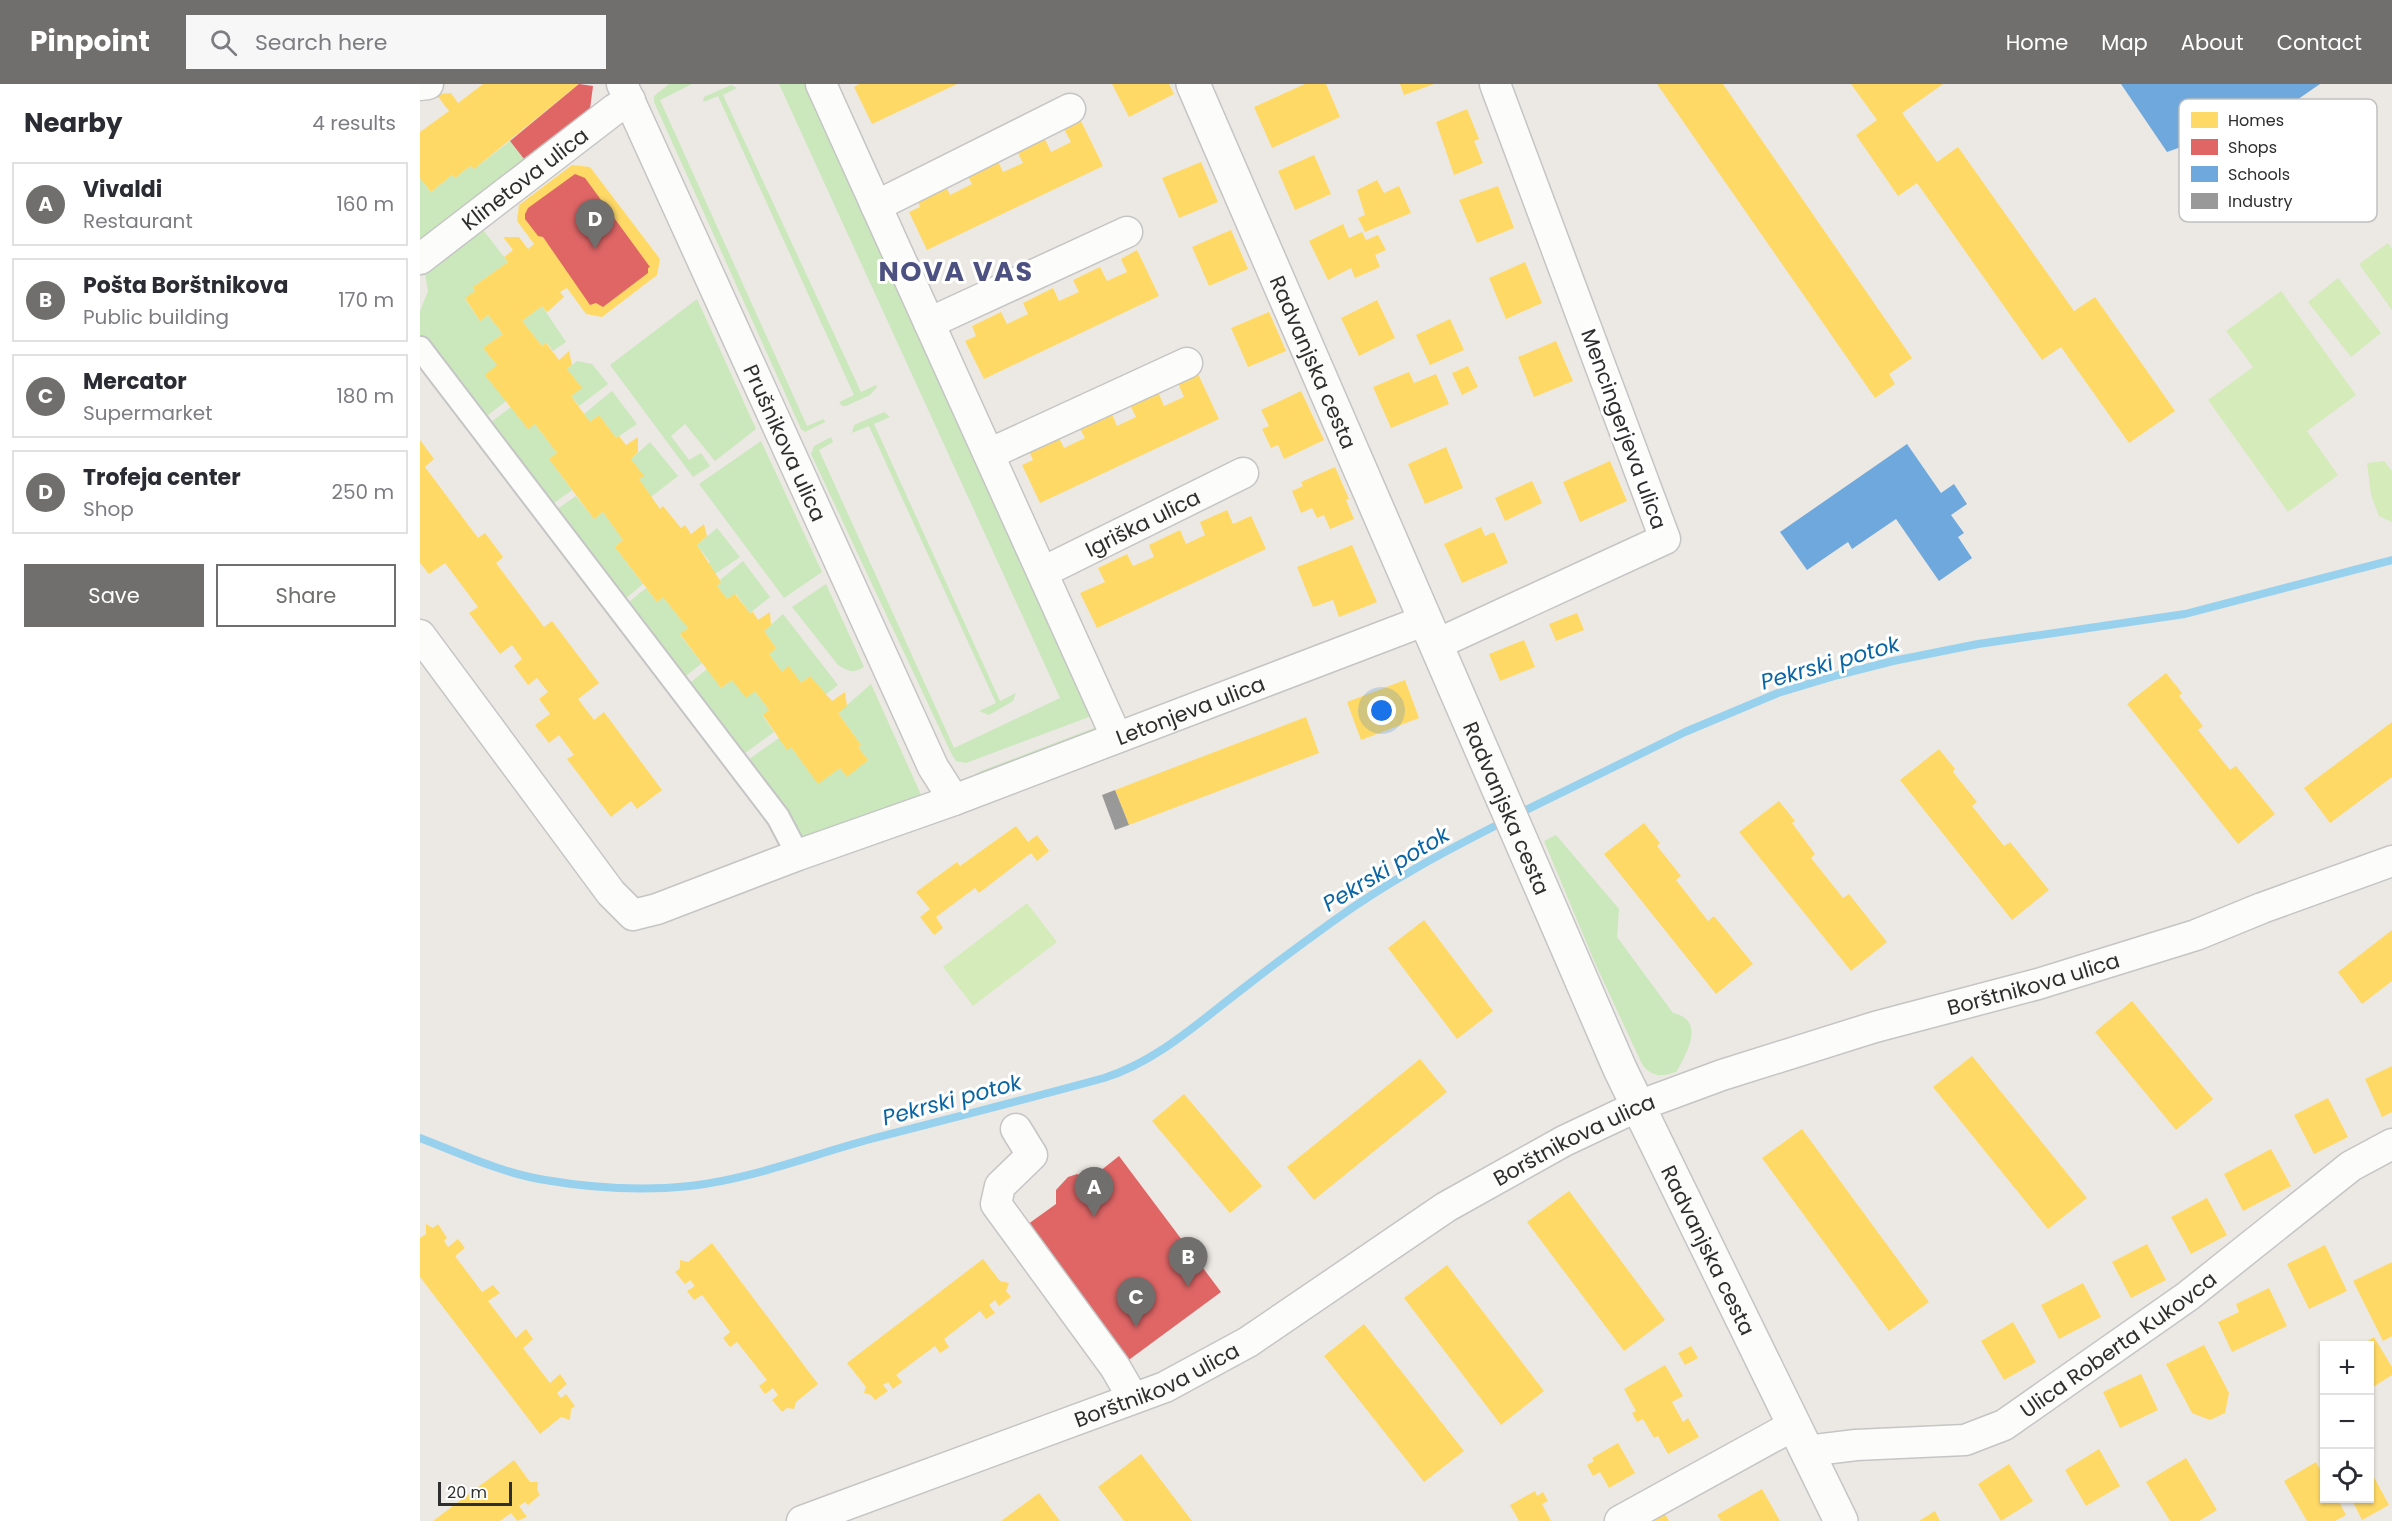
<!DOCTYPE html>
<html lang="en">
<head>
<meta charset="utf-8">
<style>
	:root { --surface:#fff; --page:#f7f7f7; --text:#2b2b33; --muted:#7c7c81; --line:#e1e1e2; --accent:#706f6e }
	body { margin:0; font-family:Poppins,sans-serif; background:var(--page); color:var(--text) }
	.controls { position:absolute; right:18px; bottom:18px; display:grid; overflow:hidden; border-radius:0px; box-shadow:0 2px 4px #0004 }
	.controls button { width:54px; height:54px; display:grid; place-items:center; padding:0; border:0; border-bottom:2px solid var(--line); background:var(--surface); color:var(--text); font:30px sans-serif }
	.scale { position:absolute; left:18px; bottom:15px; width:74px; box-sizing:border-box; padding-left:6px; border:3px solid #2e2e2e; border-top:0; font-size:16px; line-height:21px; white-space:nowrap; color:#2e2e2e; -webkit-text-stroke:4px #fff; paint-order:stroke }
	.you { position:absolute; left:962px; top:627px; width:21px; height:21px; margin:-15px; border:4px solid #fff; border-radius:50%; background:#1a73e8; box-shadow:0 0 0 9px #1a73e833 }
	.badge { display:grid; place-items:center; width:39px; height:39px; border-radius:50%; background:var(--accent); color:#fff; font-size:20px; font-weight:700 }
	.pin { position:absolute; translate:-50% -50px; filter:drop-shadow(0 2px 3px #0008) }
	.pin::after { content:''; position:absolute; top:32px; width:21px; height:18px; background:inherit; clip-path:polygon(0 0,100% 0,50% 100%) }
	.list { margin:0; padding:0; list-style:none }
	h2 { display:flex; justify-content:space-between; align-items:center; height:78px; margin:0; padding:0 24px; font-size:26px }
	h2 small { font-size:20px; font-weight:400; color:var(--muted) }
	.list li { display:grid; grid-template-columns:39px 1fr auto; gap:18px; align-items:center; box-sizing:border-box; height:84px; margin:0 12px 12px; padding:0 12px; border:2px solid var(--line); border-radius:0px }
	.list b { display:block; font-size:22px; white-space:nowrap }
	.list p { margin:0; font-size:20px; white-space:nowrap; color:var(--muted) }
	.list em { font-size:20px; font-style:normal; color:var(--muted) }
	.actions { display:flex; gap:12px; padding:18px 24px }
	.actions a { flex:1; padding:14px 0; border:2px solid var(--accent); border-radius:0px; text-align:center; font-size:21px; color:var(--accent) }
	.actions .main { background:var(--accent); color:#fff }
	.icon { flex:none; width:33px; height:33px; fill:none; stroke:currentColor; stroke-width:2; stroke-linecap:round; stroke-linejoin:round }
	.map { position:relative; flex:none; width:1972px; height:1437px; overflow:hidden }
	header { display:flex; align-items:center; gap:36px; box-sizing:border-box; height:84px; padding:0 30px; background:var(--accent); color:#fff }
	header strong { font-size:28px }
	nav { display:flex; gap:33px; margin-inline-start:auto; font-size:21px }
	.search { width:420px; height:54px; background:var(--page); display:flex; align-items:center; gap:15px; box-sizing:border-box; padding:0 21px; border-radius:0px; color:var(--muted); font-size:22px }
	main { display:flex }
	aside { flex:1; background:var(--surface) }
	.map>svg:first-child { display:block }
</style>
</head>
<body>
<header>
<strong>Pinpoint</strong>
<div class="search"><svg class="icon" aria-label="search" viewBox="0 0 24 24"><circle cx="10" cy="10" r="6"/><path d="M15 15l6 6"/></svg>Search here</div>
<nav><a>Home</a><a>Map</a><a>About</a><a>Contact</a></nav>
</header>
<main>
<aside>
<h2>Nearby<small>4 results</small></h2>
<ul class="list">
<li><span class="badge">A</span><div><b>Vivaldi</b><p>Restaurant</p></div><em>160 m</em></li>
<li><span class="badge">B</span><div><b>Pošta Borštnikova</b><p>Public building</p></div><em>170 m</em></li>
<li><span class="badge">C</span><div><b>Mercator</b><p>Supermarket</p></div><em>180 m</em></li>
<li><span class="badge">D</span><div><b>Trofeja center</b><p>Shop</p></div><em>250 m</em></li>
</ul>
<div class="actions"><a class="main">Save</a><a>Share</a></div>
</aside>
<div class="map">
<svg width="1972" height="1437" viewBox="0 0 1972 1437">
	<rect width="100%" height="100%" fill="#ece9e4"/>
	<g fill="#cbe7bc">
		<polygon points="249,0 272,0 240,16 387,342 404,335 405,338 385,348 381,345 234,18 234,12"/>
		<polygon points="359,0 389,0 677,630 546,679 536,677 531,669 391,370 394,362 411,353 413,358 399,366 534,664 640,614"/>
		<polygon points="311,1 317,4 303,11 441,308 456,301 457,303 450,311 426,322 422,322 419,318 434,311 298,12 283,18 284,13"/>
		<polygon points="90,57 104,75 0,155 0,94 11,108 32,91 35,94 50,82 54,85"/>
		<polygon points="63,146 88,178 53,203 55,207 45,215 60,237 68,231 83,250 63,264 77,281 86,317 63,335 0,252 0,227 8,207 5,190"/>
		<polygon points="277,215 336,345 295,377 265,340 251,352 269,376 281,369 290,382 273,393 190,281"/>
		<polygon points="122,222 146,258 133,267 127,259 122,262 102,237"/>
		<polygon points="157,277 172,280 188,300 159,322 151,312 161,304 147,285"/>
		<polygon points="192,307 217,340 196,354 179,331 170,338 164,330"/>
		<polygon points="91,323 108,345 115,340 137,369 130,376 152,406 130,422 67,341"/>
		<polygon points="464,328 470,333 454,340 580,617 596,609 593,617 569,631 559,627 576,619 449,342 432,349 434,341"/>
		<polygon points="341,357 402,488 364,514 279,400"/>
		<polygon points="230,358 258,392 231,413 219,395 223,392 211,375"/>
		<polygon points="156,412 174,435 183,428 203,456 195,463 223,500 206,514 166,462 161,464 133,428"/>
		<polygon points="297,444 320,473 295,490 288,480 290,478 277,461"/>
		<polygon points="323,477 350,513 330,529 316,510 307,515 297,502 301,498 300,496"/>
		<path d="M 406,500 L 444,583 C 433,590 428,587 418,581 L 372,523 Z"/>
		<polygon points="226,504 237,518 243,513 268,544 260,551 282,579 261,596 218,540 223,535 209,518"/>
		<polygon points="363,530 418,601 405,611 390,592 381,599 369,583 362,588 349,570 356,564 344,547"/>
		<polygon points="287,585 301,604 312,596 335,607 349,626 343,632 354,648 321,672 266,602"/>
		<polygon points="451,600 502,713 385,764 325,678 359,654 371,663 398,699 420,684 427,692 448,676 438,663 441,661 418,629"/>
		<polygon points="682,641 683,648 547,695 561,687"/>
		<path d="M 1136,751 L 1199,825 L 1197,853 L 1253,929 C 1286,936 1267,969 1256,988 C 1242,993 1231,993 1222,980 L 1175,879 L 1124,757 Z"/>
	</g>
	<g fill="#d5ebba">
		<polygon points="1968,159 1972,165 1972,226 1939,180"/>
		<polygon points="1918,194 1961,249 1931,273 1888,218"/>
		<polygon points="1861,207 1936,311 1887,347 1918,391 1868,428 1788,316 1833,283 1806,247"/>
		<polygon points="1964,377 1972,387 1972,438 1959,432 1951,411 1947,379"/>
		<polygon points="607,819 637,858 553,922 523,883"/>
	</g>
	<g fill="#ffd966">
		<polygon points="63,0 159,0 54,85 50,82 35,94 32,91 11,108 0,94 0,48 29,27 16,10 31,9 38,19"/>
		<polygon points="439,0 537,0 452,40 434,3"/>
		<polygon points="692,0 749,0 754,10 709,33"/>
		<polygon points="885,0 906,0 920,33 852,64 834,23"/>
		<polygon points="980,0 1014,0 984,11"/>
		<polygon points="1237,0 1303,0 1492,274 1469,290 1475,300 1455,314"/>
		<polygon points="1431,0 1523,0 1482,29 1517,78 1538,63 1654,227 1675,213 1755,327 1709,359 1641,263 1622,276 1497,99 1478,112 1436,51 1457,36"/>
		<polygon points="1047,25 1059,55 1054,57 1063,79 1034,91 1016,38"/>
		<polygon points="661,37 683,82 507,166 489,128 500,123 495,112 524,98 530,111 552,100 546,89 577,75 583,88 603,79 597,67 624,53 631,68 651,58 644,45"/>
		<polygon points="894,71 911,110 875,126 858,87"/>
		<polygon points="781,78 798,118 759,134 742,94"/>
		<polygon points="152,81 170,83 240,175 237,191 182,233 166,230 147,204 140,208 144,213 127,228 122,222 102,237 122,262 126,259 139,276 149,267 152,281 147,285 162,304 151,312 170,338 179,331 196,354 199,352 206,361 218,353 218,368 211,375 224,392 219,395 240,425 243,422 261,444 265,441 271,450 284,440 287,452 277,461 301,498 297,502 307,515 315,510 330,529 333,528 338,536 350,528 351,541 344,547 356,564 349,570 362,588 369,582 381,599 390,592 412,617 425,608 427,622 418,629 441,661 438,663 448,676 427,693 420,684 398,700 371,663 367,666 343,631 349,626 335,607 326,614 312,596 301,604 260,550 268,544 258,532 243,513 237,518 195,463 203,456 183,428 174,435 129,375 137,369 115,340 108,345 65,291 77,281 63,264 83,250 68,231 60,237 45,214 55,207 53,203 88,178 84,173 93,166 83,153 99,153 108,165 114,160 97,137 99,121"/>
		<polygon points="957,96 964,109 979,102 991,129 945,148 938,134 945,131 937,106"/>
		<polygon points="1078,102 1094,144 1057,159 1039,116"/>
		<polygon points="923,140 929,154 942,148 946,156 958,151 966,166 955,171 960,183 935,194 931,184 908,196 889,157"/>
		<polygon points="811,146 828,185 789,202 772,163"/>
		<polygon points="717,166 739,212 564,295 545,257 556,252 552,242 581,228 587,240 608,230 603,219 633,204 639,217 659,208 653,196 680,183 687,197 707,188 701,175"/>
		<polygon points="1105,178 1122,219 1086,235 1069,194"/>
		<polygon points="957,216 975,254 939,272 921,234"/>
		<polygon points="849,228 866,267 828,283 811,244"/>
		<polygon points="1030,235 1044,266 1010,281 996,251"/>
		<polygon points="1136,257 1153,297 1114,313 1098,273"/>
		<polygon points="1048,282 1058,303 1042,311 1032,289"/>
		<polygon points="989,288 994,299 1016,290 1029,320 971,344 953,303"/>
		<polygon points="778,290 799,335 620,419 602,381 613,376 608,365 638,352 644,364 665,354 659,343 691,328 697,342 716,333 710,321 738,308 744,322 764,313 758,299"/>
		<polygon points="881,307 904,356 864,375 858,361 851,364 842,345 849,342 841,326"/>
		<polygon points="0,356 14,375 5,383 58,454 65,449 83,473 76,479 124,543 132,537 179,599 158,615 174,636 184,628 242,706 217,725 211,717 191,733 147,675 154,671 139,651 129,659 115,641 130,630 119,615 128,608 117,594 108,601 94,582 102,575 92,561 80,570 49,529 58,523 25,479 9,490 0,479"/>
		<polygon points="1026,363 1043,404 1005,420 988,380"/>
		<polygon points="1190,377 1207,417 1160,438 1143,398"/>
		<polygon points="915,383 929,415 926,416 934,435 910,445 904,431 897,434 892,424 881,429 872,407 883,402 881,398"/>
		<polygon points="1112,397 1122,419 1085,437 1075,414"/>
		<polygon points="807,426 813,440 831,432 846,465 677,544 660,509 685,498 678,484 707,470 713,482 734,473 729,461 760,446 766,460 785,451 780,438"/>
		<polygon points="1061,443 1065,452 1074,448 1088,479 1042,499 1024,460"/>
		<polygon points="932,461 957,518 919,533 913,516 893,523 877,483"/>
		<polygon points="1157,529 1164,546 1136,557 1129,540"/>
		<polygon points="1104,556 1115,583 1080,597 1069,570"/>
		<polygon points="1746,589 1762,609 1759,612 1783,642 1778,646 1810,686 1816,682 1855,730 1818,760 1707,620"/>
		<polygon points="985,596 999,634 941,656 927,618"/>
		<polygon points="886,633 899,669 709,741 695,706"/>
		<polygon points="1972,638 1972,693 1910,739 1884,704"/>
		<polygon points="1519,665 1535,685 1533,688 1557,718 1552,722 1584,762 1590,758 1629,806 1592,836 1480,696"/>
		<polygon points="1359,717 1375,737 1372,739 1395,770 1391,774 1423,814 1429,810 1467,858 1431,887 1319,748"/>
		<polygon points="1224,739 1240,759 1237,762 1261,792 1256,796 1288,837 1294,832 1333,880 1296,910 1184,770"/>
		<polygon points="596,742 608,758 617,751 629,767 617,777 611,769 559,809 555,804 516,833 523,844 514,851 500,833 510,825 496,808 537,778 540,782"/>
		<polygon points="1004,836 1073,927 1037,955 968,864"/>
		<polygon points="1972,846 1972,897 1942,920 1918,888"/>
		<polygon points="1712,917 1793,1015 1756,1046 1675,948"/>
		<polygon points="1552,972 1667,1114 1628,1145 1513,1003"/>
		<polygon points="1000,975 1027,1008 894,1116 867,1083"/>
		<polygon points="1972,982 1972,1028 1962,1033 1945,995"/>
		<polygon points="764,1010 842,1102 810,1129 732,1037"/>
		<polygon points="1908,1014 1928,1053 1894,1070 1874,1031"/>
		<polygon points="1382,1045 1509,1218 1469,1247 1342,1074"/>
		<polygon points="1851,1065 1871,1102 1823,1127 1804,1090"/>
		<polygon points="1149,1107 1245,1236 1204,1267 1107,1138"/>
		<polygon points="1787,1114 1807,1151 1771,1170 1751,1133"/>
		<polygon points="6,1140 13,1144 18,1140 27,1154 24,1157 28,1163 38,1155 45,1164 35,1172 62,1208 73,1201 80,1209 68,1217 96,1254 106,1245 113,1255 103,1264 130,1299 140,1290 147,1300 137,1309 141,1314 146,1310 155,1322 151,1325 150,1336 141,1333 120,1350 0,1193 0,1154 6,1150"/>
		<polygon points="292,1159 398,1300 376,1318 374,1325 367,1324 362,1328 352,1316 358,1311 353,1304 345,1310 339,1302 347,1296 317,1258 310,1263 303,1254 310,1248 282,1211 274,1216 267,1207 275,1202 270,1196 265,1200 255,1188 260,1184 260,1176 268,1178"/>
		<polygon points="1727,1160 1746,1196 1711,1214 1692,1178"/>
		<polygon points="1905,1161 1927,1207 1889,1225 1867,1180"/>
		<polygon points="563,1175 580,1197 589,1199 586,1207 591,1213 579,1222 575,1216 569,1221 575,1229 566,1235 560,1227 524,1255 529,1263 520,1269 515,1262 476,1291 482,1298 473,1305 468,1298 463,1301 468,1307 455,1316 451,1311 444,1309 446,1303 427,1279"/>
		<polygon points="1972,1178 1972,1252 1963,1257 1933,1197"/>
		<polygon points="1027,1181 1124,1307 1081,1341 984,1214"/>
		<polygon points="1663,1199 1681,1233 1639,1255 1621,1221"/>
		<polygon points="1849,1204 1867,1242 1812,1268 1798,1238 1819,1228 1816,1220"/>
		<polygon points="1593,1238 1616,1278 1584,1296 1561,1257"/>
		<polygon points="944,1240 1044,1367 1004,1398 904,1272"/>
		<polygon points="1954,1253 1972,1283 1972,1291 1950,1305 1950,1262 1940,1262"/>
		<polygon points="1784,1261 1809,1309 1805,1329 1790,1336 1772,1329 1746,1280"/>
		<polygon points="1271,1262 1278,1274 1265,1281 1258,1269"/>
		<polygon points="1245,1281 1263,1312 1252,1318 1263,1338 1268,1334 1279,1353 1248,1370 1238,1352 1234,1354 1223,1335 1217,1338 1212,1329 1216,1327 1204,1305"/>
		<polygon points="1721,1290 1738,1326 1700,1344 1683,1308"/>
		<polygon points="1198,1359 1215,1389 1189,1404 1180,1388 1173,1392 1167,1381 1174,1377 1172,1374"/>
		<polygon points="1679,1365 1700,1402 1666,1422 1645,1386"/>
		<polygon points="721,1370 772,1437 704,1437 678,1403"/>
		<polygon points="1766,1374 1797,1426 1779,1437 1750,1437 1726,1398"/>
		<polygon points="94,1376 110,1398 118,1398 117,1406 120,1411 108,1421 105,1418 99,1422 107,1433 97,1437 91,1429 80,1437 13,1437"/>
		<polygon points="1896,1378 1904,1393 1904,1414 1917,1414 1926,1431 1915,1437 1887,1437 1864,1397"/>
		<polygon points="1589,1380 1613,1417 1581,1437 1558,1400"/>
		<polygon points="1950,1386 1969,1421 1942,1436 1931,1414 1950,1414"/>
		<polygon points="1342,1405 1360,1437 1301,1437 1297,1431"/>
		<polygon points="1115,1407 1117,1412 1123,1408 1128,1417 1122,1420 1131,1437 1099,1437 1090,1421"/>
		<polygon points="619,1409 640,1437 581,1437"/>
		<polygon points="1515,1427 1520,1437 1499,1437"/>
		<polygon points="1245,1430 1249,1437 1234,1437"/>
	</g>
	<g fill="#e06666">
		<polygon points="159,0 173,2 170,25 104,75 90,57"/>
		<polygon points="155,90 165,94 230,183 228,184 228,189 183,223 176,219 170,221 123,153 118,152 105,135 105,130 108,124"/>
		<polygon points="699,1072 801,1208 706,1278 604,1143 636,1120 636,1106 648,1093 657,1090 670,1095"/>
	</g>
	<g fill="#6fa8dc">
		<polygon points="1701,0 1900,0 1858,29 1747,68"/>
		<polygon points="1487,360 1521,409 1534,400 1547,420 1531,431 1544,449 1538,453 1552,474 1519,497 1476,435 1432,465 1428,458 1387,486 1360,448"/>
	</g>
	<polygon fill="#999" points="695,706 709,741 695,746 682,711"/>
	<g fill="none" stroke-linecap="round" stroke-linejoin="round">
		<g stroke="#97d1ee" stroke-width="8">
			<polyline points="1098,730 1265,648 1358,609 1418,591 1473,577 1558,560 1765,530 1972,476"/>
			<path d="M 0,1054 C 41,1070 82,1089 125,1096 C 172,1104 223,1107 270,1102 C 332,1095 391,1071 451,1055 C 529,1035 607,1015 684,994 C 738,977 780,937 825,903 C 853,881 883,859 912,838 C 967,798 1025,767 1085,737"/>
		</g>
		<defs>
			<polyline id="pedestrian" points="0,264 358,733 378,771"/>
			<g id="minor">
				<path id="s1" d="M 202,0 L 513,683 L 534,716"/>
				<polyline points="401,0 696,652"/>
				<polyline points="0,1 8,0"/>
				<polyline points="456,122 650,25"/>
				<path id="s2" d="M 0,175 L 195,25 L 210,16"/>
				<polyline points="509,239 707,148"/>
				<polyline points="569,370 767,279"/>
				<path id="s3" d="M 623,488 L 823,389"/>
				<path id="s4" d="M 0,551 L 191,809 L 213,831 L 237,825 L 378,771 L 534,716 L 1006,536"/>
				<polyline points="1017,560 1245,455 1075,0"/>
				<polyline points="596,1045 612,1071 580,1102 576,1120 695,1283 713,1314"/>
				<path id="s5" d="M 1387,1367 L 1436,1361 L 1545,1356 L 1584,1341 L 1768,1212 L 1931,1082 L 1972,1060"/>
				<path id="s6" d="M 382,1437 L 745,1303 L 828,1258 L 1026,1123 L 1144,1057 L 1218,1022 L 1302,991 L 1455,943 L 1618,900 L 1776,851 L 1842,824 L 1972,777"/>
				<polyline points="1200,1437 1374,1341"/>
			</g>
			<g id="tertiary">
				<path id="s7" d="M 773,0 L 1200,985 L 1421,1437"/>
			</g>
		</defs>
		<use href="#pedestrian" stroke="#c5c5c5" stroke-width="26"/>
		<use href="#minor" stroke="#c5c5c5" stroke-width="33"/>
		<use href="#tertiary" stroke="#c5c5c5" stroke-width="36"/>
		<use href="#pedestrian" stroke="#fcfcfb" stroke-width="22"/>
		<use href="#minor" stroke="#fcfcfb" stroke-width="30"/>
		<use href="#tertiary" stroke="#fcfcfb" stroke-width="33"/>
	</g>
	<g text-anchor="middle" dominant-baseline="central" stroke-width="6" stroke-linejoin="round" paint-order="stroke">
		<g font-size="21" fill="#2e2e2e" stroke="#fff">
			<text stroke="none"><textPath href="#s2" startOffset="132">Klinetova ulica</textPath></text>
			<text stroke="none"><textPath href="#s7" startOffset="303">Radvanjska cesta</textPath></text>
			<text transform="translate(1204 345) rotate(70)">Mencingerjeva ulica</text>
			<text stroke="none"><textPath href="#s1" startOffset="394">Prušnikova ulica</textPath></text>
			<text stroke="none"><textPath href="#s3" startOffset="111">Igriška ulica</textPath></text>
			<text stroke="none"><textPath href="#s4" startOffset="946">Letonjeva ulica</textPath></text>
			<text stroke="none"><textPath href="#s7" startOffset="789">Radvanjska cesta</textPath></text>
			<text stroke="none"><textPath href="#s6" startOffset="1352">Borštnikova ulica</textPath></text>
			<text stroke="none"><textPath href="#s6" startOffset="866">Borštnikova ulica</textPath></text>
			<text stroke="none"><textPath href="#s7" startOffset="1275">Radvanjska cesta</textPath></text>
			<text stroke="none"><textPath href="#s5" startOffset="340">Ulica Roberta Kukovca</textPath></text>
			<text stroke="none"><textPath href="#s6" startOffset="380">Borštnikova ulica</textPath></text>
		</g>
		<g font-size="22" font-style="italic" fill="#0a65a5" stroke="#fff">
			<text transform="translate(1410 579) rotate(-16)">Pekrski potok</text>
			<text transform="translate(966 785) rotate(-31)">Pekrski potok</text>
			<text transform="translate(532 1016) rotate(-15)">Pekrski potok</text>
		</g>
		<g font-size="27" font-weight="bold" letter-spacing="1.5" fill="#4c5181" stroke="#fff">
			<text x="536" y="187">NOVA VAS</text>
		</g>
	</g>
	<rect x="1759" y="15" width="198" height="123" rx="9" fill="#fff" stroke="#c0c0c0" stroke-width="1.5"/>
	<rect x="1771" y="28" width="27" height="16" fill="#ffd966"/>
	<rect x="1771" y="55" width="27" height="16" fill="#e06666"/>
	<rect x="1771" y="82" width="27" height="16" fill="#6fa8dc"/>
	<rect x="1771" y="109" width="27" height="16" fill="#999"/>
	<g font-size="16" fill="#2e2e2e">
		<text x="1808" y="42">Homes</text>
		<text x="1808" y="69">Shops</text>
		<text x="1808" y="96">Schools</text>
		<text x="1808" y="123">Industry</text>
	</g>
</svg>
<div class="controls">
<button>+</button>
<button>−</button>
<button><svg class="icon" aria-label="locate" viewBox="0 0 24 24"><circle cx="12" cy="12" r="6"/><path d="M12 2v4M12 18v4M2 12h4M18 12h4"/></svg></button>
</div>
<div class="scale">20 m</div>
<div class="you"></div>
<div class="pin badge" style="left:674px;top:1133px">A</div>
<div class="pin badge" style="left:768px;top:1203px">B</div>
<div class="pin badge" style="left:716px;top:1243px">C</div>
<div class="pin badge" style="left:175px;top:165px">D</div>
</div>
</main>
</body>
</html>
